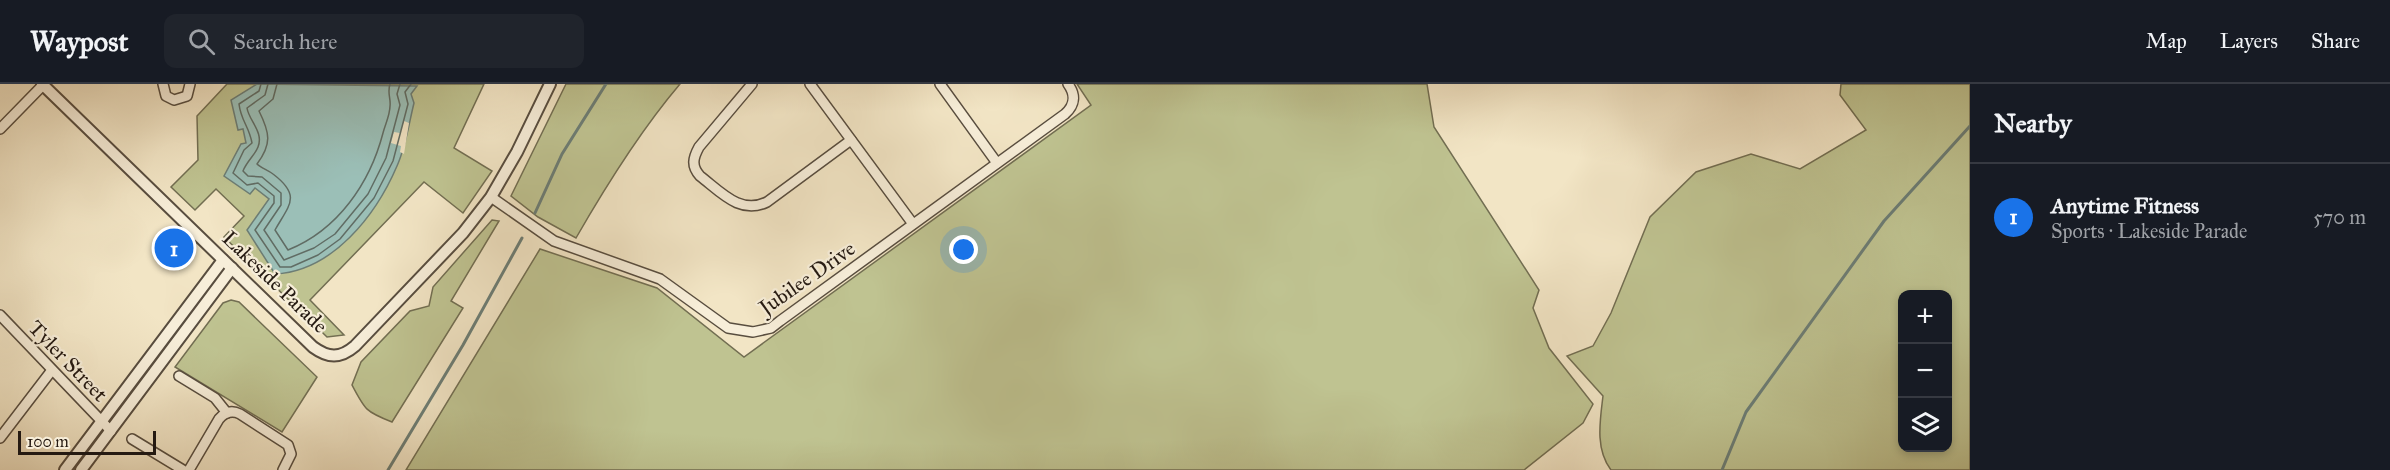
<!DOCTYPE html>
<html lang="en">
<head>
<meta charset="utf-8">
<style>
	:root { --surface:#171b24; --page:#20242c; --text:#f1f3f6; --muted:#9ea1a6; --line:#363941; --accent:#1a73e8 }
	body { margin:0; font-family:"IM FELL Great Primer",serif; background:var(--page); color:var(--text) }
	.controls { position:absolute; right:18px; bottom:18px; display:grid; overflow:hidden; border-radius:12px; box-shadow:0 3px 9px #0003 }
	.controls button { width:54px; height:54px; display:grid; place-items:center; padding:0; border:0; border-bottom:2px solid var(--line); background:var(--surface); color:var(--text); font:30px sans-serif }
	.scale { position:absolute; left:18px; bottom:15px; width:138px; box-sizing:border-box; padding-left:6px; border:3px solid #251a12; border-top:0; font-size:16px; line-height:21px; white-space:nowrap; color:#251a12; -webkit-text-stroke:4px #f7eed9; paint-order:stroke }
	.you { position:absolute; left:964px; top:166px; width:21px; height:21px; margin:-15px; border:4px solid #fff; border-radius:50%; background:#1a73e8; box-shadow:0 0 0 9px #1a73e833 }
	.badge { display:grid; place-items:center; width:39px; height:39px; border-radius:50%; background:var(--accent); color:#fff; font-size:20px; font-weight:700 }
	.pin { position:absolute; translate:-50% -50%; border:3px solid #fff; box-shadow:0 2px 6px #0006 }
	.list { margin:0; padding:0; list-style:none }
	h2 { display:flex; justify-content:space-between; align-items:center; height:78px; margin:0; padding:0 24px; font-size:26px }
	h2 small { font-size:20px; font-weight:400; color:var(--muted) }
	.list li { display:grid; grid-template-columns:39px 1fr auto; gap:18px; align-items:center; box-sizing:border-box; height:108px; padding:0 24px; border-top:2px solid var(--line) }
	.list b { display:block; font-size:22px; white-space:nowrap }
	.list p { margin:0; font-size:20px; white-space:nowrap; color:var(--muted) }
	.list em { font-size:20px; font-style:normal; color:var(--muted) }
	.icon { flex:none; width:33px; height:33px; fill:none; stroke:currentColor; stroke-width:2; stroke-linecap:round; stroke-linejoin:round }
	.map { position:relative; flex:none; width:1970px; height:386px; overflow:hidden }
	header { display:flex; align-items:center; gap:36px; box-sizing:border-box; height:84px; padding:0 30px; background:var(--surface); border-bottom:2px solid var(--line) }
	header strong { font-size:28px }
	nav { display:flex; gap:33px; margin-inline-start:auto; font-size:21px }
	.search { width:420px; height:54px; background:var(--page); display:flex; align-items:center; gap:15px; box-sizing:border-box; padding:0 21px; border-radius:12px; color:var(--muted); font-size:22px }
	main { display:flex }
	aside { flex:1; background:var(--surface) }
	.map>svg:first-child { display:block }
</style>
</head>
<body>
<header>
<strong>Waypost</strong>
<div class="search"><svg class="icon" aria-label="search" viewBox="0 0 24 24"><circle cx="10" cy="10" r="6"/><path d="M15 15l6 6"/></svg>Search here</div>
<nav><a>Map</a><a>Layers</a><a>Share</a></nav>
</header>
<main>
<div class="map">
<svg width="1970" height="386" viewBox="0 0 1970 386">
	<rect width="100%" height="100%" fill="#f2e5c5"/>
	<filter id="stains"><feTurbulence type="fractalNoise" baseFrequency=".00333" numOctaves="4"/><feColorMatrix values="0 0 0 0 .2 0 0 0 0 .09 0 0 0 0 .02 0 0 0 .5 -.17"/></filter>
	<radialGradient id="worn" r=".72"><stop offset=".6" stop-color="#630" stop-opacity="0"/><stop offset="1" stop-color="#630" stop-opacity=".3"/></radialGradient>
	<g fill="#bfc391" stroke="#726e52" stroke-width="1.5" fill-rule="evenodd">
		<polygon points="227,0 484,0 454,64 492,87 463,129 424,98 310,216 344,251 327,253 224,153 244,132 216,105 195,126 171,103 198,76 197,32"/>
		<path d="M 566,0 L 680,0 C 640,47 607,100 576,154 L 538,133 L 511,112 Z"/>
		<polygon points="1077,0 1427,0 1434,43 1539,206 1533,224 1549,264 1593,320 1583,339 1524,386 406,386 540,165 657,204 744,273 1091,21"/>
		<path d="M 1841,0 L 1970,0 L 1970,386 L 1611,386 C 1595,365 1600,337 1603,312 L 1567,272 L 1593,262 L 1611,229 L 1650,133 L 1696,88 L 1751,70 L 1800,85 L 1866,46 L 1840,11 ZM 1902,210 L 1948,210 L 1948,364 L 1902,364 Z"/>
		<path d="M 492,136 L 499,137 L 451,217 L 463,224 L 392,338 C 366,328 365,326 352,301 L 361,278 L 410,227 L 429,222 L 433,203 Z"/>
		<polygon points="231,216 239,218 317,293 282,348 175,283 223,219"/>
	</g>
	<path fill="#9bbfb7" stroke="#6c7d75" stroke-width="1.5" d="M 257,0 L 417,2 L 411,10 L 414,19 C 409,39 406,62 397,82 C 376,131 333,187 275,190 L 247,146 L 269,115 L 255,104 L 250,110 L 224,92 L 241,60 L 246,59 L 243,45 L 238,46 L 231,16 Z"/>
	<polygon fill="#f2e5c5" points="404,37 409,39 404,70 400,68 401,62 391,59 394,48 400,49"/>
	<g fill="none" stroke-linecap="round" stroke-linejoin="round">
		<g stroke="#606c64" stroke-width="1.5">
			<path d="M 261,0 L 259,7 L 239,20 C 241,37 249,42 252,59 L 244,66 L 233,89 L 247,101 L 258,99 L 274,112 L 274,119 L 255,146 L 280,183 L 291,183 L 318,171 L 340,155 L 374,114 L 393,77 L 408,20 L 405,8 L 411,0"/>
			<path d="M 268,0 L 265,11 L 247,24 C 249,37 264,48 258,63 C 255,71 247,77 243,87 L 248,92 L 262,93 L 281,109 L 281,121 L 264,146 L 284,176 L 314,164 L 335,150 L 368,110 L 386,74 L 400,21 L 397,10 L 400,0"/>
			<path d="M 277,0 L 273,15 L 259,27 C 270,49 272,60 257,80 C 261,84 268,86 273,90 C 302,112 289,121 275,146 L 288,166 C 338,146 370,99 383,49 C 385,41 390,31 390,22 C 391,14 387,9 390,0"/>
		</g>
		<g stroke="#6c7d75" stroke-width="3">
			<polyline points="535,129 562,70 606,0"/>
			<polyline points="388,386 463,261 522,154"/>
			<polyline points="1722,386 1746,328 1884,137 1970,42"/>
		</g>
		<defs>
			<g id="minor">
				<polyline points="163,0 166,12 174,16 187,12 190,0"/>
				<path d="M 752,0 L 699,63 C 693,74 691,82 700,92 C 721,108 740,131 767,118 L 851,56"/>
				<polyline points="810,0 913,140"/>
				<polyline points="940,0 997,79"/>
				<polyline points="0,45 43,1"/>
				<path d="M 491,113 L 554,157 L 660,195 L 728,244 L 753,248 L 771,244 L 780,237 L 1065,30 C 1075,21 1076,11 1068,0"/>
				<polyline points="0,231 111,347"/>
				<polyline points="179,292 215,314 227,329"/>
				<polyline points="0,354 52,286"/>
				<polyline points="132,355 183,386"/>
				<path d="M 189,386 L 219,335 C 225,328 232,326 240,330 L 288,361 L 291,370 L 283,386"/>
			</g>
			<g id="tertiary">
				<path d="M 42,0 L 313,263 C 328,274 340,275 355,262 L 463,149 L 491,113 L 517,68 L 550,0"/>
				<polyline points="65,386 223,176"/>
				<polyline points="81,386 232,184"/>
			</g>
		</defs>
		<use href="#minor" stroke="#584d3f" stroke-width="12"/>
		<use href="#tertiary" stroke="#584d3f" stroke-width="14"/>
		<use href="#minor" stroke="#f7eed9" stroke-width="9"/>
		<use href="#tertiary" stroke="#f7eed9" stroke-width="10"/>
	</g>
	<g text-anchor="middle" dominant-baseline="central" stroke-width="4.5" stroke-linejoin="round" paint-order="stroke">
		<g font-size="21" fill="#251a12" stroke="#f7eed9">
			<text transform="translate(807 194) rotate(-35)">Jubilee Drive</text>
			<text transform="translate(275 198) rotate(44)">Lakeside Parade</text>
			<text transform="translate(68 277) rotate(46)">Tyler Street</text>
		</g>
	</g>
	<rect width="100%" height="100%" filter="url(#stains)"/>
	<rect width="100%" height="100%" fill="url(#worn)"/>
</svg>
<div class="controls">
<button>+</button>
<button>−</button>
<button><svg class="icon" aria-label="layers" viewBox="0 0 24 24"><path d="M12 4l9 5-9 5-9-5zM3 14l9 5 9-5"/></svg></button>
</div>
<div class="scale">100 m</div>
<div class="you"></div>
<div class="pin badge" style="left:174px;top:164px">1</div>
</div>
<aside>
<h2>Nearby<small></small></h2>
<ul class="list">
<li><span class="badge">1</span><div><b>Anytime Fitness</b><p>Sports · Lakeside Parade</p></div><em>570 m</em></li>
</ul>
</aside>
</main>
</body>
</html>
